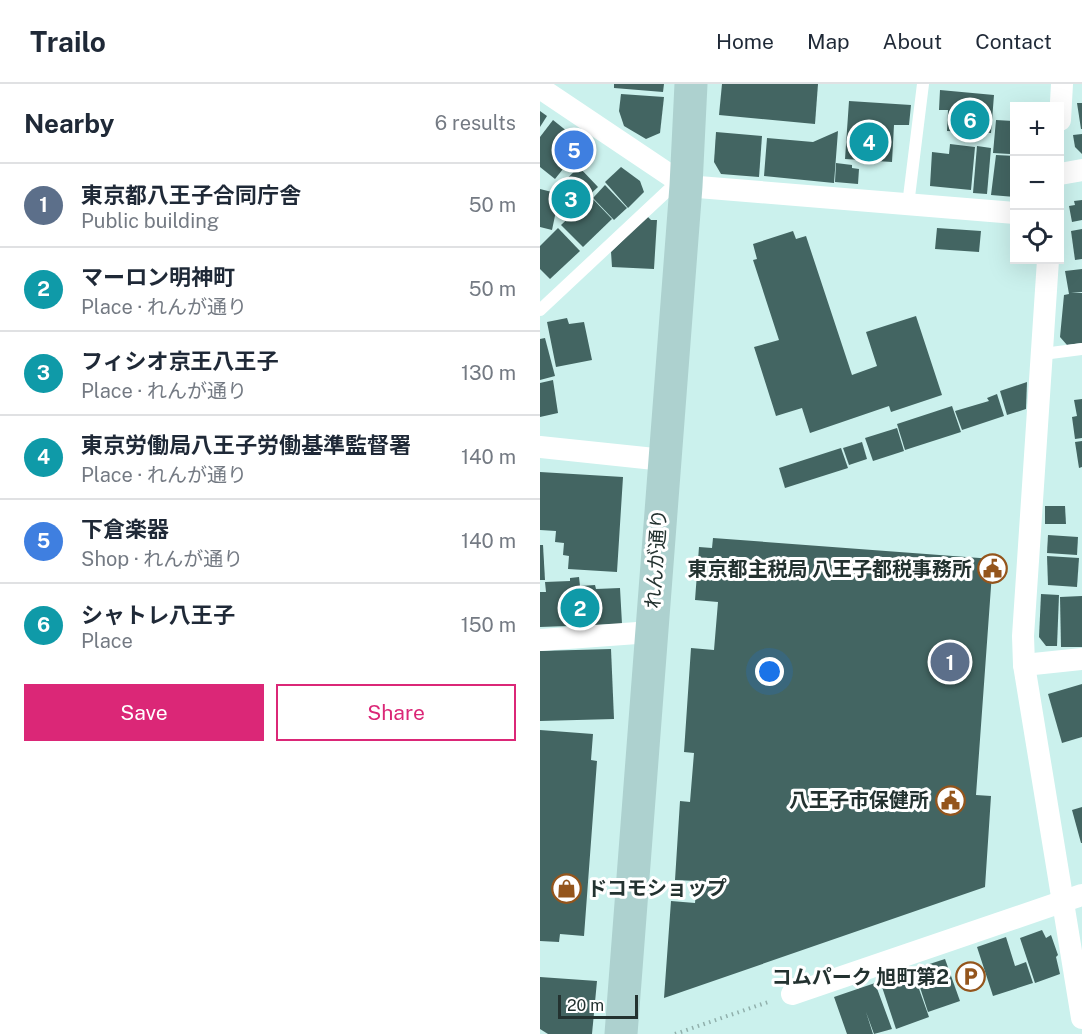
<!DOCTYPE html>
<html lang="en">
<head>
<meta charset="utf-8">
<style>
	:root { --surface:#fff; --page:#f6f6f7; --text:#1f2937; --muted:#747a83; --line:#e0e1e3; --accent:#db2777 }
	body { margin:0; font-family:"Public Sans","Noto Sans JP",sans-serif; background:var(--page); color:var(--text) }
	.controls { position:absolute; right:18px; top:18px; display:grid; overflow:hidden; border-radius:0px; box-shadow:0 6px 24px #0002 }
	.controls button { width:54px; height:54px; display:grid; place-items:center; padding:0; border:0; border-bottom:2px solid var(--line); background:var(--surface); color:var(--text); font:30px sans-serif }
	.scale { position:absolute; left:18px; bottom:15px; width:80px; box-sizing:border-box; padding-left:6px; border:3px solid #233230; border-top:0; font-size:16px; line-height:21px; white-space:nowrap; color:#233230; -webkit-text-stroke:4px #fff; paint-order:stroke }
	.you { position:absolute; left:230px; top:588px; width:21px; height:21px; margin:-15px; border:4px solid #fff; border-radius:50%; background:#1a73e8; box-shadow:0 0 0 9px #1a73e833 }
	.badge { display:grid; place-items:center; width:39px; height:39px; border-radius:50%; background:var(--accent); color:#fff; font-size:20px; font-weight:700 }
	.pin { position:absolute; translate:-50% -50%; border:3px solid #fff; box-shadow:0 2px 6px #0006 }
	.list { margin:0; padding:0; list-style:none }
	h2 { display:flex; justify-content:space-between; align-items:center; height:78px; margin:0; padding:0 24px; font-size:26px }
	h2 small { font-size:20px; font-weight:400; color:var(--muted) }
	.list li { display:grid; grid-template-columns:39px 1fr auto; gap:18px; align-items:center; box-sizing:border-box; height:84px; padding:0 24px; border-top:2px solid var(--line) }
	.list b { display:block; font-size:22px; white-space:nowrap }
	.list p { margin:0; font-size:20px; white-space:nowrap; color:var(--muted) }
	.list em { font-size:20px; font-style:normal; color:var(--muted) }
	.actions { display:flex; gap:12px; padding:18px 24px }
	.actions a { flex:1; padding:14px 0; border:2px solid var(--accent); border-radius:0px; text-align:center; font-size:21px; color:var(--accent) }
	.actions .main { background:var(--accent); color:#fff }
	.icon { flex:none; width:33px; height:33px; fill:none; stroke:currentColor; stroke-width:2; stroke-linecap:round; stroke-linejoin:round }
	.map { position:relative; flex:none; width:542px; height:950px; overflow:hidden }
	header { display:flex; align-items:center; gap:36px; box-sizing:border-box; height:84px; padding:0 30px; background:var(--surface); border-bottom:2px solid var(--line) }
	header strong { font-size:28px }
	nav { display:flex; gap:33px; margin-inline-start:auto; font-size:21px }
	main { display:flex }
	aside { flex:1; background:var(--surface) }
	.map>svg:first-child { display:block }
</style>
</head>
<body>
<header>
<strong>Trailo</strong>
<nav><a>Home</a><a>Map</a><a>About</a><a>Contact</a></nav>
</header>
<main>
<aside>
<h2>Nearby<small>6 results</small></h2>
<ul class="list">
<li><span class="badge" style="background:#5c6f8a">1</span><div><b>東京都八王子合同庁舎</b><p>Public building</p></div><em>50 m</em></li>
<li><span class="badge" style="background:#0f9aa8">2</span><div><b>マーロン明神町</b><p>Place · れんが通り</p></div><em>50 m</em></li>
<li><span class="badge" style="background:#0f9aa8">3</span><div><b>フィシオ京王八王子</b><p>Place · れんが通り</p></div><em>130 m</em></li>
<li><span class="badge" style="background:#0f9aa8">4</span><div><b>東京労働局八王子労働基準監督署</b><p>Place · れんが通り</p></div><em>140 m</em></li>
<li><span class="badge" style="background:#3f7fe0">5</span><div><b>下倉楽器</b><p>Shop · れんが通り</p></div><em>140 m</em></li>
<li><span class="badge" style="background:#0f9aa8">6</span><div><b>シャトレ八王子</b><p>Place</p></div><em>150 m</em></li>
</ul>
<div class="actions"><a class="main">Save</a><a>Share</a></div>
</aside>
<div class="map">
<svg width="542" height="950" viewBox="0 0 542 950">
	<rect width="100%" height="100%" fill="#cbf1ed"/>
	<g fill="#436562">
		<polygon points="74,0 124,0 123,8 74,4"/>
		<polygon points="182,0 278,0 275,40 179,31"/>
		<polygon points="400,6 454,11 451,49 407,47 408,26 399,26"/>
		<polygon points="81,10 124,13 120,49 106,55 84,42 79,27"/>
		<polygon points="309,17 371,21 369,41 354,41 352,78 305,75"/>
		<polygon points="537,19 542,19 542,45 541,45"/>
		<polygon points="0,27 7,32 0,43"/>
		<polygon points="13,36 43,60 15,95 0,83 0,53"/>
		<polygon points="456,36 473,37 470,70 453,69"/>
		<polygon points="298,47 294,99 224,92 227,54 273,58"/>
		<polygon points="176,48 222,52 219,93 181,90 174,78"/>
		<polygon points="542,50 542,70 535,63 533,51"/>
		<polygon points="410,60 435,63 431,106 390,102 392,68 409,70"/>
		<polygon points="437,62 451,64 447,110 433,109"/>
		<polygon points="456,71 475,72 475,113 451,111"/>
		<polygon points="296,79 312,81 312,84 319,85 318,100 295,98"/>
		<polygon points="39,83 58,103 29,130 22,121 16,127 12,146 0,143 0,105 12,108 10,117 14,118 19,113 14,107"/>
		<polygon points="81,83 100,97 104,108 88,124 65,98"/>
		<polygon points="65,101 87,124 74,136 53,114"/>
		<polygon points="51,113 72,135 43,163 21,141"/>
		<polygon points="542,116 542,136 532,138 529,122 535,121 534,117"/>
		<polygon points="107,132 111,136 117,136 114,185 72,183 71,168"/>
		<polygon points="18,144 40,167 10,195 0,185 0,162"/>
		<polygon points="397,144 441,147 439,168 395,165"/>
		<polygon points="542,145 542,175 535,176 531,147"/>
		<polygon points="253,147 256,155 266,152 312,291 337,282 326,248 376,232 402,311 351,328 349,322 270,349 262,324 236,332 214,263 239,256 213,176 217,175 213,160"/>
		<polygon points="542,185 542,208 531,209 542,209 542,259 527,261 520,253 524,211 529,210 525,187"/>
		<polygon points="27,234 29,240 44,238 52,276 16,283 7,238"/>
		<polygon points="5,254 15,292 0,296 0,255"/>
		<polygon points="13,296 18,329 0,333 0,299"/>
		<polygon points="487,298 486,325 467,331 460,307"/>
		<polygon points="457,310 464,332 422,346 415,327 449,317 447,314"/>
		<polygon points="542,315 542,354 535,355 532,333 537,332 534,316"/>
		<polygon points="412,322 421,348 365,366 357,340"/>
		<polygon points="357,344 364,367 333,377 325,354"/>
		<polygon points="542,357 542,383 539,384 535,358"/>
		<polygon points="322,358 327,375 309,381 303,364"/>
		<polygon points="301,364 308,384 245,404 239,384"/>
		<polygon points="0,388 83,393 77,488 28,485 29,472 23,471 24,459 15,458 16,447 0,446"/>
		<polygon points="505,422 525,422 526,440 505,440"/>
		<polygon points="508,451 538,453 537,471 507,469"/>
		<polygon points="173,454 453,475 436,711 451,712 445,803 124,914 131,817 155,819 157,797 135,796 140,717 150,718 154,669 144,668 151,564 174,566 178,518 155,516 159,463 172,464"/>
		<polygon points="0,461 3,461 5,496 0,496"/>
		<polygon points="507,472 539,474 537,503 508,501"/>
		<polygon points="39,493 40,502 55,501 56,505 80,504 82,540 0,543 0,508 6,508 5,498 30,497 30,494"/>
		<polygon points="501,510 519,511 517,562 506,562 499,553"/>
		<polygon points="542,512 542,563 521,563 520,513"/>
		<polygon points="71,565 74,635 0,637 0,567"/>
		<polygon points="542,600 542,653 522,659 508,610"/>
		<polygon points="0,646 53,650 51,676 57,677 44,852 20,850 19,858 0,857"/>
		<polygon points="542,723 542,759 541,759 532,726"/>
		<polygon points="502,846 506,854 511,851 518,871 516,873 520,890 495,899 480,854"/>
		<polygon points="466,853 475,882 486,878 493,899 453,912 437,863"/>
		<polygon points="405,875 420,917 388,928 374,885"/>
		<polygon points="373,888 389,933 356,945 340,897"/>
		<polygon points="0,893 57,897 52,950 8,950 0,945"/>
		<polygon points="335,899 352,945 334,950 326,928 333,950 307,950 294,913"/>
	</g>
	<g fill="none" stroke-linecap="round" stroke-linejoin="round">
		<polyline stroke="#91b0ac" stroke-width="4" stroke-dasharray="1.5 4.5" stroke-linecap="butt" points="135,950 231,917"/>
		<g stroke="#fff" stroke-width="12">
			<polyline points="368,121 383,0"/>
			<polyline points="0,226 138,97"/>
			<polyline points="503,270 542,265"/>
		</g>
		<g stroke="#fff" stroke-width="22">
			<polyline points="0,4 146,102 475,129"/>
			<polyline points="520,36 522,0"/>
			<polyline points="520,90 542,86"/>
			<polyline points="508,176 483,552 484,581 542,934"/>
			<polyline points="0,363 124,376"/>
			<polyline points="0,556 111,548"/>
			<polyline points="484,581 542,575"/>
			<polyline points="252,910 542,811"/>
		</g>
		<polyline stroke="#add1cf" stroke-width="33" points="81,950 146,102 151,0"/>
	</g>
	<defs>
		<symbol id="civic-ring" viewBox="-11 -11 22 22"><circle r="9.5" fill="#fff" stroke="#94551c" stroke-width="1.5"/><path d="M-.6-6.5H3V-4.5H.6V-3L4-1V1h2V6H-6V1h2V-1L-.6-3ZM-1.2 2.5V6h2.4V2.5Z" fill="#94551c"/></symbol>
		<symbol id="shop-ring" viewBox="-11 -11 22 22"><circle r="9.5" fill="#fff" stroke="#94551c" stroke-width="1.5"/><path d="M-5-2.5h2.3a2.7 3.5 0 0 1 5.4 0H5L5.5 6h-11ZM-1.5-2.5h3a1.5 2.3 0 0 0-3 0Z" fill="#94551c"/></symbol>
		<symbol id="parking-ring" viewBox="-11 -11 22 22"><circle r="9.5" fill="#fff" stroke="#94551c" stroke-width="1.5"/><path d="M-3.5-5.5H1a3.5 3.5 0 0 1 0 7H-1V5.5H-3.5ZM-1-3.4V-.6H.8a1.4 1.4 0 0 0 0-2.8Z" fill="#94551c"/></symbol>
	</defs>
	<g fill-rule="evenodd">
		<use href="#civic-ring" x="436" y="468" width="33" height="33"/>
		<use href="#civic-ring" x="394" y="700" width="33" height="33"/>
		<use href="#shop-ring" x="10" y="788" width="33" height="33"/>
		<use href="#parking-ring" x="414" y="876" width="33" height="33"/>
	</g>
	<g text-anchor="middle" dominant-baseline="central" stroke-width="6" stroke-linejoin="round" paint-order="stroke">
		<g font-size="20" fill="#233230" stroke="#fff">
			<text transform="translate(116 475) rotate(-86)">れんが通り</text>
		</g>
		<g font-size="20" font-weight="bold" fill="#233230" stroke="#fff" text-anchor="end">
			<text x="432" y="485">東京都主税局 八王子都税事務所</text>
			<text x="389" y="716">八王子市保健所</text>
			<text x="47" y="804" text-anchor="start">ドコモショップ</text>
			<text x="409" y="893">コムパーク 旭町第2</text>
		</g>
	</g>
</svg>
<div class="controls">
<button>+</button>
<button>−</button>
<button><svg class="icon" aria-label="locate" viewBox="0 0 24 24"><circle cx="12" cy="12" r="6"/><path d="M12 2v4M12 18v4M2 12h4M18 12h4"/></svg></button>
</div>
<div class="scale">20 m</div>
<div class="you"></div>
<div class="pin badge" style="left:410px;top:578px;background:#5c6f8a">1</div>
<div class="pin badge" style="left:40px;top:524px;background:#0f9aa8">2</div>
<div class="pin badge" style="left:31px;top:115px;background:#0f9aa8">3</div>
<div class="pin badge" style="left:329px;top:58px;background:#0f9aa8">4</div>
<div class="pin badge" style="left:34px;top:66px;background:#3f7fe0">5</div>
<div class="pin badge" style="left:430px;top:36px;background:#0f9aa8">6</div>
</div>
</main>
</body>
</html>
